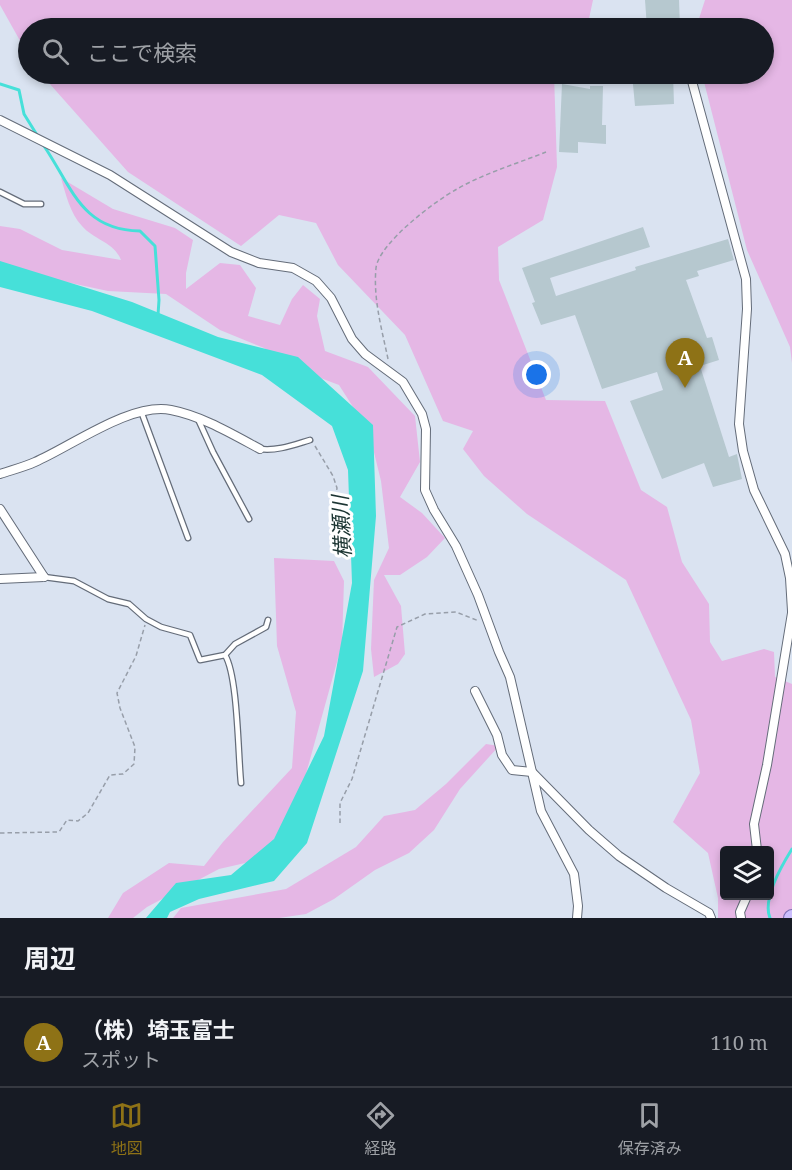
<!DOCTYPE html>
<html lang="ja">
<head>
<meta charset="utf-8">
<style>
	:root { --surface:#171b24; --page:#20242c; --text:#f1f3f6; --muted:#9ea1a6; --line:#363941; --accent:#8e7216 }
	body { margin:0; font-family:"Noto Serif","Noto Sans JP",serif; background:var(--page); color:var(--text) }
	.controls { position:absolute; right:18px; bottom:18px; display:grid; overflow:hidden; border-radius:6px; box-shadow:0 3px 9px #0003 }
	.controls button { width:54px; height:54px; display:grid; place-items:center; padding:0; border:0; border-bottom:2px solid var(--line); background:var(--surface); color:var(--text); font:30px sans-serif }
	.you { position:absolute; left:537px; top:375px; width:21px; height:21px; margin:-15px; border:4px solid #fff; border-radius:50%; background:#1a73e8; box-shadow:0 0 0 9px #1a73e833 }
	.badge { display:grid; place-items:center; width:39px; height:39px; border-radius:50%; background:var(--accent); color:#fff; font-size:20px; font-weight:700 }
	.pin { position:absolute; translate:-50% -50px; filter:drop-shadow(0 2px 3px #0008) }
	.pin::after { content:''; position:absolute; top:32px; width:21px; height:18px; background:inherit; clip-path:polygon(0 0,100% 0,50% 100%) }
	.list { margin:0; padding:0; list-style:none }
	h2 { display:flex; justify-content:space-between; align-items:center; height:78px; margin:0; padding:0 24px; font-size:26px }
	h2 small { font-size:20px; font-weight:400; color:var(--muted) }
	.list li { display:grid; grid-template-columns:39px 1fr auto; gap:18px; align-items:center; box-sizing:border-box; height:90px; padding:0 24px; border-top:2px solid var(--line) }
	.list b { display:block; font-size:22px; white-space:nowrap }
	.list p { margin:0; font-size:20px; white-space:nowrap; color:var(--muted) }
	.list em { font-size:20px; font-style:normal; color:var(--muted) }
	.icon { flex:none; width:33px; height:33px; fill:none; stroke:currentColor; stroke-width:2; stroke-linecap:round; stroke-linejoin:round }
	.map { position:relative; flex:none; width:792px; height:918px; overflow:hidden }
	.search { position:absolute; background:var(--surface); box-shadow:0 3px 9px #0003; left:18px; right:18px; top:18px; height:66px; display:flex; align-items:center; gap:15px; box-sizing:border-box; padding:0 21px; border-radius:33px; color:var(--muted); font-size:22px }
	.sheet { height:168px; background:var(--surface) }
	nav { display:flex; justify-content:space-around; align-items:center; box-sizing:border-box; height:84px; border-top:2px solid var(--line); background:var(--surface); font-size:16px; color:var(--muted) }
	nav a { display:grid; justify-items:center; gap:3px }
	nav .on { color:var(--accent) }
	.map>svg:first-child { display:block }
</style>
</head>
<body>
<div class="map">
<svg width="792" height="918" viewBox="0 0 792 918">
	<rect width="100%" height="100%" fill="#dae3f1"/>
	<g fill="#e5b7e5" fill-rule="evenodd">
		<polygon points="0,0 593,0 587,28 28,28 28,55 0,5"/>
		<polygon points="705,0 792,0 792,363 790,347 747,250 702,74 764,74 764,28 696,28"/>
		<path d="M 41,74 L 554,74 L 557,167 L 543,220 L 498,247 L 499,280 L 546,400 L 605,401 L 641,490 L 667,507 L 682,562 L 709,604 L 710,642 L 722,661 L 764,649 L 774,652 L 775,677 L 792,684 L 792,918 L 718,918 L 718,898 L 708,853 L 673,822 L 700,773 L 691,720 L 626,580 L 527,514 L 484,476 L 463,449 L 473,431 L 443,421 L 405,335 L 338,265 L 316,223 L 279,215 L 241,246 L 128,172 ZM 724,850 L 770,850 L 770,896 L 724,896 Z"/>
		<path d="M 61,178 L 113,209 L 175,228 L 193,240 L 186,273 L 186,289 L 220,263 L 240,265 L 256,288 L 248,316 L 280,325 L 292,299 L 303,285 L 320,299 L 317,316 L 325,351 L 368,367 L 415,416 L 420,462 L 400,497 L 422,513 L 445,538 L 427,557 L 400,575 L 384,575 L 401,606 L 405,654 L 398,664 L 374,677 L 371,649 L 374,580 L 389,548 L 381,481 L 369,432 L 339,385 L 302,371 L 264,348 L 220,330 L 166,294 L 108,291 L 0,268 L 0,226 L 20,229 L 62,250 L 121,260 C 114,242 94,240 82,226 C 70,213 66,195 61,178 Z"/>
		<polygon points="274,558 334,561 344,581 342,644 299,799 262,859 219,869 147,907 133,918 108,918 123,893 169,863 204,866 223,842 292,768 296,712 277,646"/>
		<polygon points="486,744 499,746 460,789 434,830 409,853 375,870 334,899 306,914 279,918 173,918 181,908 286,889 356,847 384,816 415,810 446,784"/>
	</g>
	<polygon fill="#46e0d9" points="0,261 132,302 218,337 298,357 373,425 376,516 363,671 307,843 274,881 199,899 170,912 167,918 146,918 176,883 231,875 274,839 324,736 352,583 348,470 332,426 262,375 92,311 0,287"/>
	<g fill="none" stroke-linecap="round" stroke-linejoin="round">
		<g stroke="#46e0d9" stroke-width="3">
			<polyline points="0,84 19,90 24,114 37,135"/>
			<path d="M 44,146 C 72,187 81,230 140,231 L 155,246 L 159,300 L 158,315"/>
			<path d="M 770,918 C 762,899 782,865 792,849"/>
		</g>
	</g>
	<g fill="#b6c8cf">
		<polygon points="645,0 679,0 680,28 647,28"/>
		<polygon points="632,74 673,74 674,104 635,106"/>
		<polygon points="562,84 590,89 590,86 603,86 602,125 606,125 606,144 578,142 578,153 559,152"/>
		<polygon points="643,227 650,247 550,278 556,296 636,270 635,267 728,239 734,260 697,271 699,276 686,280 707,338 712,337 719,360 700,366 729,457 737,454 742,479 713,487 704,463 662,479 630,401 663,390 657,372 602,389 575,315 541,325 532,303 535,302 522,268"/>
	</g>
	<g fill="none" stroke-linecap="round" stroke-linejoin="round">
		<defs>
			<g id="lane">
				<polyline points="0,192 24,204 41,204"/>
				<polyline points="141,411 188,538"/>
				<polyline points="198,419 213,452 249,519"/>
				<path d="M 260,449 C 278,451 293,445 310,440"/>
				<polyline points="44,577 74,581 108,599 129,604 146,619 161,627 190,635 200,660 225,655 235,644 266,627 268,620"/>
				<path d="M 225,655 C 238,676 238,755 241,783"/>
			</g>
			<g id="street">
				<polyline points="690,74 746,279 747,309 739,424 743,451 754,490 785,554 790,578 792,611"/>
				<polyline points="0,120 110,175 231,252 259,263 293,268 316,281 331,298 352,339 365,354 403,382 422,414 426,429 425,490 434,510 456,546 478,595 499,652 510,677 541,811 574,874 578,906 577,918"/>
				<path d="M 0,474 C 12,470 24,467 35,462 C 72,446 131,402 171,410 C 202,416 232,434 260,449"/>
				<polyline points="0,509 44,577"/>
				<polyline points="0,579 44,577"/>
				<polyline points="475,691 497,735 502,755 512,770 532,772 589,830 619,856 666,888 709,913 711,918"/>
				<polyline points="757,850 754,824 767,765 792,613"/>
				<polyline points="741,918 740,912 747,896"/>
			</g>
			<polyline id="primary" points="791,918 792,917"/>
		</defs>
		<use href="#lane" stroke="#646c79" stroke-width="7"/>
		<use href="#street" stroke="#646c79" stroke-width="10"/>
		<use href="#primary" stroke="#7c6eb4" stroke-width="16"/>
		<g stroke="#979ea9" stroke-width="1.5" stroke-dasharray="4.5 3" stroke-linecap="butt">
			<path d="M 388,359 C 382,330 373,299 376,268 C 379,243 435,201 457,189 C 485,173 516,164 546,152"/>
			<polyline points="315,446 333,476 337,488 330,526"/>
			<polyline points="340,823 340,803 352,779 397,627 425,614 456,612 479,621"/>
			<polyline points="0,833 59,832 67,820 78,821 88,813 110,775 123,774 134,764 135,747 120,708 117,693 136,656 145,625"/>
		</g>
		<use href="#lane" stroke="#fff" stroke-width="4.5"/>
		<use href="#street" stroke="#fff" stroke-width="8"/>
		<use href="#primary" stroke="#cbbdfc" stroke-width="14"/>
	</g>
	<g text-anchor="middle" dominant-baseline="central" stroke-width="6" stroke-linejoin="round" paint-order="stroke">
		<g font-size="21" font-style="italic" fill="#1b3432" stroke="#fff">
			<text transform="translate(341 527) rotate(-93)">横瀬川</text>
		</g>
	</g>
</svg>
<div class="controls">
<button><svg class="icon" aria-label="layers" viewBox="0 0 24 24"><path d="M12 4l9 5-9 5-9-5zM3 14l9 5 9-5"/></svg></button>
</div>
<div class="you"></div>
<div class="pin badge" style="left:685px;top:388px">A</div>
<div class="search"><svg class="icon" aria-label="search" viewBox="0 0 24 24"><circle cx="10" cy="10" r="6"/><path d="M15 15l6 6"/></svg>ここで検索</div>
</div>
<section class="sheet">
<h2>周辺<small></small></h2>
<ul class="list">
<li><span class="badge">A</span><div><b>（株）埼玉富士</b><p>スポット</p></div><em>110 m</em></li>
</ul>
</section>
<nav>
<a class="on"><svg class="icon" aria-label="map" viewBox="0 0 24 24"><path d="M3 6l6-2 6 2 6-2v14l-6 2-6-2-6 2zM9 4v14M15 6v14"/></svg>地図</a>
<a><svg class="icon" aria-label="directions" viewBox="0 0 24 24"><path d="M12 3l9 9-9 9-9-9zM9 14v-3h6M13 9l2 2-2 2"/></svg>経路</a>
<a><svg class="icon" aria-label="saved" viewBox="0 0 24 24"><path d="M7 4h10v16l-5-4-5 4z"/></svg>保存済み</a>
</nav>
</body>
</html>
